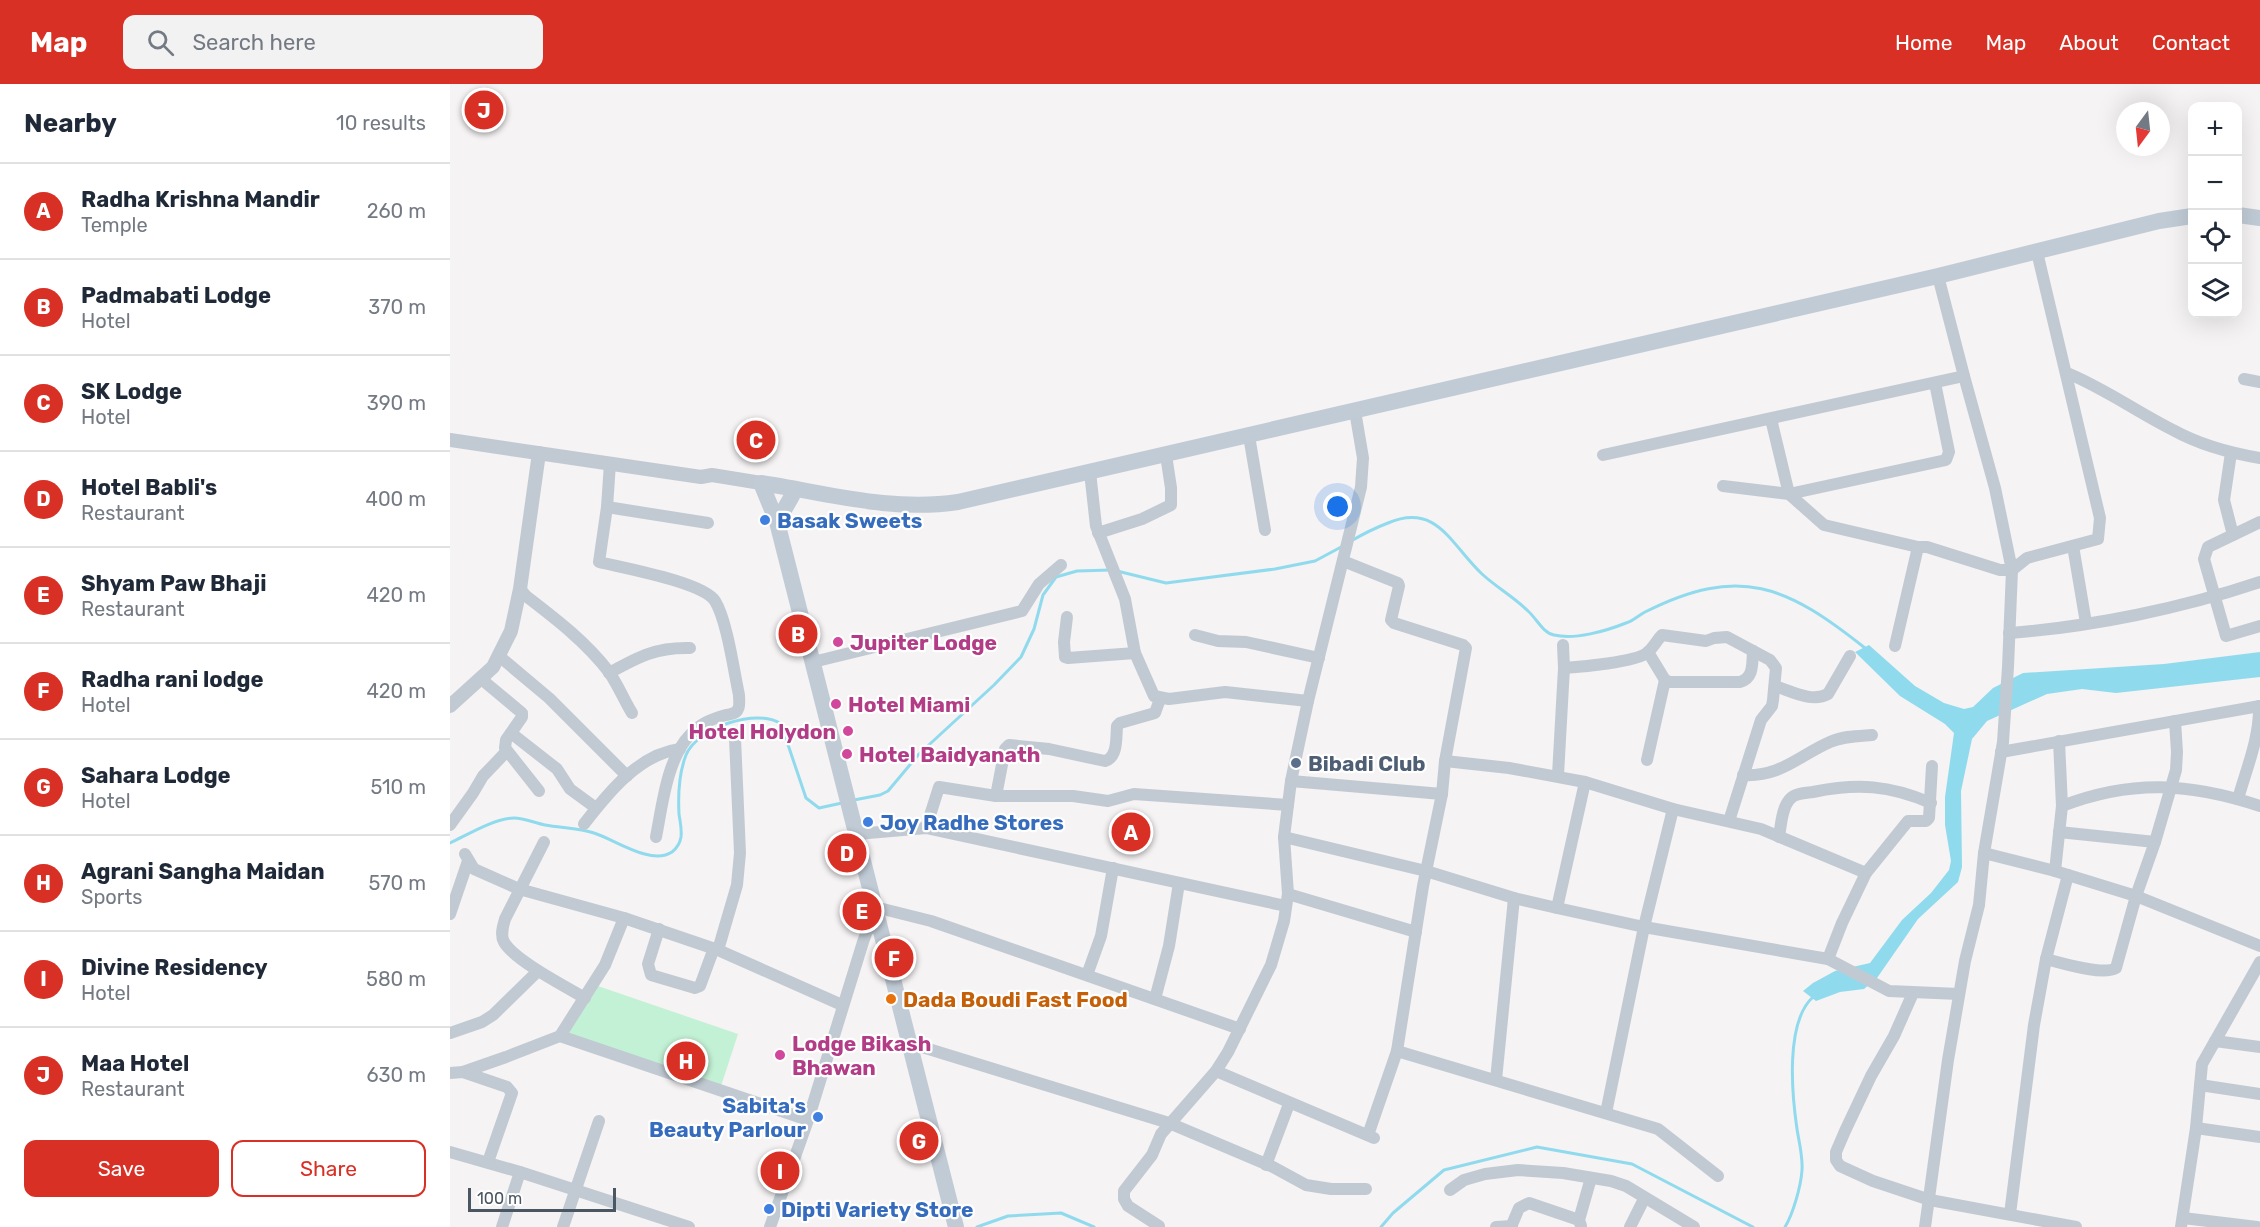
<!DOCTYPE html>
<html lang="en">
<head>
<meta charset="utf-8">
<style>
	:root { --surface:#fff; --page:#f2f2f3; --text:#1f2937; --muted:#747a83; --line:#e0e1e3; --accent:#d93025 }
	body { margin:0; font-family:Rubik,sans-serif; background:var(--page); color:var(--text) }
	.controls { position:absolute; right:18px; top:18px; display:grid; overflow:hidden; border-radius:12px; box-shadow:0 6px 24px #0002 }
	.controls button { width:54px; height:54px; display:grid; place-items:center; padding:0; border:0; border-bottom:2px solid var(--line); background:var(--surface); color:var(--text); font:30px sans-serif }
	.compass { position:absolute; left:1666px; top:18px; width:54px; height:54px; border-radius:50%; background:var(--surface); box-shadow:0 6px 24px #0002; rotate:195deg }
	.scale { position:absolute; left:18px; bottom:15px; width:148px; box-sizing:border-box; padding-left:6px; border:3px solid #4a5661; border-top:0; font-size:16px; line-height:21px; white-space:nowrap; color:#4a5661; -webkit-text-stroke:4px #fff; paint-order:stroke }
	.you { position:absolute; left:888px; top:423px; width:21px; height:21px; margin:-15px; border:4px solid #fff; border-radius:50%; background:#1a73e8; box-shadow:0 0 0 9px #1a73e833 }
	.badge { display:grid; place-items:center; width:39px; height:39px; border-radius:50%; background:var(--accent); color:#fff; font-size:20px; font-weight:700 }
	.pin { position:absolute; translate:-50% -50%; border:3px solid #fff; box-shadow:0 2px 6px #0006 }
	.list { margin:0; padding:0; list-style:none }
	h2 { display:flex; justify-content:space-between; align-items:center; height:78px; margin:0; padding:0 24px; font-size:26px }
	h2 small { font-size:20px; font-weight:400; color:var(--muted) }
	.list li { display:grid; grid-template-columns:39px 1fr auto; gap:18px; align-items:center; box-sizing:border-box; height:96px; padding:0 24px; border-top:2px solid var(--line) }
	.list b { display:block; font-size:22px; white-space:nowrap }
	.list p { margin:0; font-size:20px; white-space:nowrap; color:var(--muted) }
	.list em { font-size:20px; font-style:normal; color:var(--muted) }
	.actions { display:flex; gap:12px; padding:18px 24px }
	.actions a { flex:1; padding:14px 0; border:2px solid var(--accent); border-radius:12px; text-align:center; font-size:21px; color:var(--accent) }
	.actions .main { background:var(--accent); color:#fff }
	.icon { flex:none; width:33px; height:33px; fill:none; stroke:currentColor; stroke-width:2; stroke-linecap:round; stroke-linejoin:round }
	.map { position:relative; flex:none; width:1810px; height:1143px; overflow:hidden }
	header { display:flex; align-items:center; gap:36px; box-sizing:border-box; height:84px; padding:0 30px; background:var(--accent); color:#fff }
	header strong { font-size:28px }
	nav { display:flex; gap:33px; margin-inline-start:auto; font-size:21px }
	.search { width:420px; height:54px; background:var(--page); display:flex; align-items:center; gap:15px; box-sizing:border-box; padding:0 21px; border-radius:12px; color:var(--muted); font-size:22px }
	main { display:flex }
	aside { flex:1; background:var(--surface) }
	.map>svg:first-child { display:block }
</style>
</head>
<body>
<header>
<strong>Map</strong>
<div class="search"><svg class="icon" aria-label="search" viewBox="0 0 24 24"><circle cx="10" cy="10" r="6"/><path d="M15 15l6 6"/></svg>Search here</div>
<nav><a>Home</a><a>Map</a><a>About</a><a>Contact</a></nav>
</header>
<main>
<aside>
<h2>Nearby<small>10 results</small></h2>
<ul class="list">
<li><span class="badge">A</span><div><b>Radha Krishna Mandir</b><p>Temple</p></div><em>260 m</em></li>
<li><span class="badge">B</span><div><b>Padmabati Lodge</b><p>Hotel</p></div><em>370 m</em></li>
<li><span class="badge">C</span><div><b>SK Lodge</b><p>Hotel</p></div><em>390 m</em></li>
<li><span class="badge">D</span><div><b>Hotel Babli's</b><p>Restaurant</p></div><em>400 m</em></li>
<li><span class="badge">E</span><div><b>Shyam Paw Bhaji</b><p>Restaurant</p></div><em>420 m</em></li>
<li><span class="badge">F</span><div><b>Radha rani lodge</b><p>Hotel</p></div><em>420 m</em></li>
<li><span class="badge">G</span><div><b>Sahara Lodge</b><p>Hotel</p></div><em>510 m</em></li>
<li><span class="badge">H</span><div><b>Agrani Sangha Maidan</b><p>Sports</p></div><em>570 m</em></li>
<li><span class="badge">I</span><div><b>Divine Residency</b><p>Hotel</p></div><em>580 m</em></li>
<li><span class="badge">J</span><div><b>Maa Hotel</b><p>Restaurant</p></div><em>630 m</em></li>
</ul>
<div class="actions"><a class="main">Save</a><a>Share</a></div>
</aside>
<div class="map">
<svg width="1810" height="1143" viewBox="0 0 1810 1143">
	<rect width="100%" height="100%" fill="#f5f3f3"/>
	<polygon fill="#c3f1d5" points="145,901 288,950 271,1002 116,951"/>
	<polygon fill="#90daee" points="1419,561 1465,602 1494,619 1514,625 1523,623 1543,604 1573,589 1714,580 1810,568 1810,593 1666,609 1632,605 1597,610 1537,637 1522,655 1511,707 1512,783 1508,798 1468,835 1427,894 1414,905 1390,908 1366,917 1353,907 1363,899 1385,887 1420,879 1452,836 1481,809 1499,786 1501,777 1495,741 1495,713 1504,649 1495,640 1450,612 1405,568"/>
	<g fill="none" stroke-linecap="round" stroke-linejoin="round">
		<g stroke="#90daee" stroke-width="3">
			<path d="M 901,457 C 913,450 925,444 938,439 C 987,418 1001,461 1032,490 C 1046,503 1064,513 1078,527 C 1087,535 1093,549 1104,551 C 1125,556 1156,547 1176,539 C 1183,537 1189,531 1195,528 C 1290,480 1337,502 1415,564"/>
			<polyline points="667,487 716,499 825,485 865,477 893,462"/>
			<polyline points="404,716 430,711 438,707 469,670 544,601 571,573 584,545 593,511 606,493 627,487 661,486"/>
			<path d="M 0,759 C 17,751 45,734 64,734 C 74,734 85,739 95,741 C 111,744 129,744 144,749 C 164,755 201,782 222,768 C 227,764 230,759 231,753 C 232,745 230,737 229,730 C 228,711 229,689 236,671 C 247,644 307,623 331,640 L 356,714 L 369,724 L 392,719"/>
			<polyline points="527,1143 558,1132 611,1129 644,1143"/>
			<polyline points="931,1143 943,1129 994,1086 1087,1063 1182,1080 1303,1143"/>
			<path d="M 1335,1143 C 1343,1130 1351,1102 1352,1086 C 1353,1073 1349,1058 1347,1045 C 1342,1011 1335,938 1363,913"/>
		</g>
		<g stroke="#c1cad2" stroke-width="12">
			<path d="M 1617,289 C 1654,304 1687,328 1723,346 C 1750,361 1780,369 1810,374"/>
			<polyline points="1794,295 1810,298"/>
			<polyline points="1321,335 1339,410 1496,376 1499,368 1485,299"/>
			<polyline points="799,352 815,446"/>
			<polyline points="1781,369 1774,416 1783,451"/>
			<polyline points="1153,371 1514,292 1488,192"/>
			<path d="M 160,379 L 157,423 L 149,478 C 173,484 253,498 265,517 C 277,536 284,588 289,611 C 289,615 290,622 288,625 C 286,630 281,630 276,631 C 261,635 250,640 240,651 C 217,674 212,723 206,753"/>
			<polyline points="640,388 646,442 675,515 685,569 704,612 719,615 775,608 858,617"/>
			<polyline points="1273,402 1339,410 1374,441 1468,463 1477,463 1550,486 1562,486 1577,474 1648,455 1650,434 1587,168"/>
			<polyline points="157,423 258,439"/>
			<polyline points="1810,438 1758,463 1754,475 1776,552 1810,542"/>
			<polyline points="648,449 692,435 721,421 721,404 716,371"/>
			<polyline points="1623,462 1636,539"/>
			<polyline points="893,477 948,499 949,502 941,536 944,539 1013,561 1016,564 995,677 992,710 973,802 947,967 918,1051"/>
			<path d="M 70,505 L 76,512 C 106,535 136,558 159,588 C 168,601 174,616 182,629"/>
			<polyline points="617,533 614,558 615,573 618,574 685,569"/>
			<path d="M 1559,549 C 1641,543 1733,524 1810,498"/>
			<polyline points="745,551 768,557 796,558 869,574"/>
			<polyline points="1445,562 1468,463"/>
			<path d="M 1198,568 L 1215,596 L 1220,598 L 1290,598 C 1304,594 1302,580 1303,567"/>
			<polyline points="49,572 99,614 177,692"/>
			<polyline points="363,578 572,527 589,500 611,481"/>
			<path d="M 1114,584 C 1131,583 1185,578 1197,569 C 1203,564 1207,556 1212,551 L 1256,557 L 1264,554 L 1277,553 L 1320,576 L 1326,584 L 1323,616 L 1322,622 L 1311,636 L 1279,737"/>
			<path d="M 159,589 C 188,573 206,563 240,564"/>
			<polyline points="33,593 36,599 72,629 72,633 56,656 55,664 89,707"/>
			<path d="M 1325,602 C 1341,607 1362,619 1378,610 L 1400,572"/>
			<polyline points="61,649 107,685 120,705 146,724"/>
			<polyline points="1551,668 1810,622"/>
			<polyline points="1197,676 1215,596"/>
			<polyline points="995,677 1059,684 1135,698 1223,725 1311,745 1416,789"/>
			<polyline points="1108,691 1114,584 1113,561"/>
			<path d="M 1293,691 C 1331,693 1348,672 1380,658 C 1393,652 1408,652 1422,651"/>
			<polyline points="841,697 992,710"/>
			<path d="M 546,712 L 555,665 L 559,661 L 599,665 L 655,677 C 668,673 666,654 667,642 L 670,639 L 705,629 L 710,615"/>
			<path d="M 1788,715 C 1796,686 1810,653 1809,622"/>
			<path d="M 1612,722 C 1682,695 1740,699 1810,722"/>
			<path d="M 134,740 C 158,709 189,670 230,665"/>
			<polyline points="0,741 23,709 33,692 57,667"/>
			<polyline points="476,744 489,703 546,712 623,712 658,717 684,710 838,721"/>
			<polyline points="1609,748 1705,758"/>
			<polyline points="407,750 476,744 836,822"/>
			<polyline points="834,753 976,787 1064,814 1107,824 1194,843 1378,875 1439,907 1509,910"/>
			<path d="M 1329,753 C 1331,741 1332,722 1341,714 C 1346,709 1356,709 1363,708 C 1408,699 1439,701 1481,719"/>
			<path d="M 94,758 L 55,835 C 53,842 50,851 54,858 C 64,876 116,903 135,914"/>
			<polyline points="1534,769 1605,787 1686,812 1810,862"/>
			<polyline points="15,770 24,785 69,805 174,834 268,866 392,921"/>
			<polyline points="1605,787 1612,722 1609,657"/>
			<polyline points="838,810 966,848"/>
			<polyline points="425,823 481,837 790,945"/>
			<polyline points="1107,824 1135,698"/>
			<polyline points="0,830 18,777"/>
			<polyline points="209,845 198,880 201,891 245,904 250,902 264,864"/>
			<polyline points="268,866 287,801 290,769 285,654"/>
			<polyline points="1378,875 1392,839 1416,789 1458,737 1476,737 1479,734 1482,682"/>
			<path d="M 1596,875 C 1612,879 1653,892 1666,884 L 1686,812 L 1705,758 L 1726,686 L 1727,668 L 1725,637"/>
			<polyline points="637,891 651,852 663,784"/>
			<polyline points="1463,909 1444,952 1421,992 1395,1047 1386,1068 1386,1076 1390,1082 1423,1097 1480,1116 1626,1143"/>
			<polyline points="705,915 719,862 729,799"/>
			<polyline points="0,949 32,938 43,931 88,887"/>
			<polyline points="110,952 358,1036"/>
			<polyline points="1765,957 1810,963"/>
			<polyline points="459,959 719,1039 823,1083 856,1101 881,1105 916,1105"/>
			<polyline points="947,967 1208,1045 1268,1092"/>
			<polyline points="766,987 924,1054"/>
			<polyline points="13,988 57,1003 62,1009 38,1078"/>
			<polyline points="0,989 13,988 56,973 110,952 155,881 174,834"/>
			<polyline points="1046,996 1064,814"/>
			<polyline points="1750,1001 1810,1010"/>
			<polyline points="1156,1029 1194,843 1223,725"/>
			<polyline points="1746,1044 1810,1053"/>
			<polyline points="0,1068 70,1088 239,1143"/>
			<polyline points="816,1081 839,1020"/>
			<polyline points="1000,1106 1014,1096 1035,1090 1068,1086 1113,1089 1161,1097 1176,1102 1244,1143"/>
			<polyline points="1560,1130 1584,941 1596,875 1618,791"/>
			<polyline points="1733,1134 1807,1143"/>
			<polyline points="709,1142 678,1122 674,1115 674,1107 702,1071 711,1050 766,987 778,968 821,881 834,837 838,810 834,753 841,697 858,617 911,403 913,374 905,327"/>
			<polyline points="1131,1142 1129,1136 1141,1094"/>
			<polyline points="52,1143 70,1088"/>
			<polyline points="113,1143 149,1037"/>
			<polyline points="320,1143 358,1036 413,858 417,847 429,838"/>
			<polyline points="1046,1143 1062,1142"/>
			<polyline points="1061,1143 1069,1124 1079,1119 1129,1136"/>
			<polyline points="1180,1143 1194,1115"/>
			<polyline points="1475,1143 1498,976 1515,877 1529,821 1534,769 1553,658 1558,583 1562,486 1545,404 1514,292"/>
			<polyline points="1731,1143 1746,1044 1752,980 1810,878"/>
		</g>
		<g stroke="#c1cad2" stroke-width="14">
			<polyline points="0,356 251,393 262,391 311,399"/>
			<polyline points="0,622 43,583 61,547 70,505 89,369"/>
		</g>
		<g stroke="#c1cbd6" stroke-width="16">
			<polyline points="1788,131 1810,134"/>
			<polyline points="327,438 342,412"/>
			<path d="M 506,1143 L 327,438 L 311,399 C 377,409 441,428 508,418 L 1488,192 L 1709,137 L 1742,132"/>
		</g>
	</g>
	<g fill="#3f7fe0" stroke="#fff" stroke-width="2">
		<circle cx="315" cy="436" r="6"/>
		<circle cx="418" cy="738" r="6"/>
		<circle cx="368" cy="1033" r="6"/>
		<circle cx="319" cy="1125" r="6"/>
	</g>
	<g fill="#d1479c" stroke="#fff" stroke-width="2">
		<circle cx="388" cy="558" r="6"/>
		<circle cx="386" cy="620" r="6"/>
		<circle cx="398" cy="647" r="6"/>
		<circle cx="397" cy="670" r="6"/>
		<circle cx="330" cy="971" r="6"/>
	</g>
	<circle fill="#5c6f8a" stroke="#fff" stroke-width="2" cx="846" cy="679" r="6"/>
	<circle fill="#e8710a" stroke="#fff" stroke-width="2" cx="441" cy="915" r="6"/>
	<g text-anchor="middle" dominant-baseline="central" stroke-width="4.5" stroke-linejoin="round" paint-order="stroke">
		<g font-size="21" font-weight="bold" fill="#366cbe" stroke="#fff" text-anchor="start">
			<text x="327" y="436">Basak Sweets</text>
			<text x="430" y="738">Joy Radhe Stores</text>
			<text x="356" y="1021" text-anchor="end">Sabita's<tspan x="356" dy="24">Beauty Parlour</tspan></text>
			<text x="331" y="1125">Dipti Variety Store</text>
		</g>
		<g font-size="21" font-weight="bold" fill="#b23c85" stroke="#fff" text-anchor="start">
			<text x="400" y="558">Jupiter Lodge</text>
			<text x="398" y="620">Hotel Miami</text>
			<text x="386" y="647" text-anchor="end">Hotel Holydon</text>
			<text x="409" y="670">Hotel Baidyanath</text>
			<text x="342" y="959">Lodge Bikash<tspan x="342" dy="24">Bhawan</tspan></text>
		</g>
		<g font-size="21" font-weight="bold" fill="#4e5e75" stroke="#fff" text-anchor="start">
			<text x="858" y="679">Bibadi Club</text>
		</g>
		<g font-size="21" font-weight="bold" fill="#c56008" stroke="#fff" text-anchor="start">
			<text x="453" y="915">Dada Boudi Fast Food</text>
		</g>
	</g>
</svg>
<div class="controls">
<button>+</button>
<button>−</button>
<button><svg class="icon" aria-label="locate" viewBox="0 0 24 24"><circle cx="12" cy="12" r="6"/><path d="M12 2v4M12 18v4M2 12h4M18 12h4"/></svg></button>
<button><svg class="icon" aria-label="layers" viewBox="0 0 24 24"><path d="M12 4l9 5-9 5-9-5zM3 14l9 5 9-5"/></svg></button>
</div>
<svg class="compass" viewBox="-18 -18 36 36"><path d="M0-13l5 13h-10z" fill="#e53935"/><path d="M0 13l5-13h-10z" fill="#747a83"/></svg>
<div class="scale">100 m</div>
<div class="you"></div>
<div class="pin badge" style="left:681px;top:748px">A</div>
<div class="pin badge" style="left:348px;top:550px">B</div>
<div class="pin badge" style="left:306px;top:356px">C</div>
<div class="pin badge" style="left:397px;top:769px">D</div>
<div class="pin badge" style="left:412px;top:827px">E</div>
<div class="pin badge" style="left:444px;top:874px">F</div>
<div class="pin badge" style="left:469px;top:1057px">G</div>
<div class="pin badge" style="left:236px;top:977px">H</div>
<div class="pin badge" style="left:330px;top:1087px">I</div>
<div class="pin badge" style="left:34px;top:26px">J</div>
</div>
</main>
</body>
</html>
